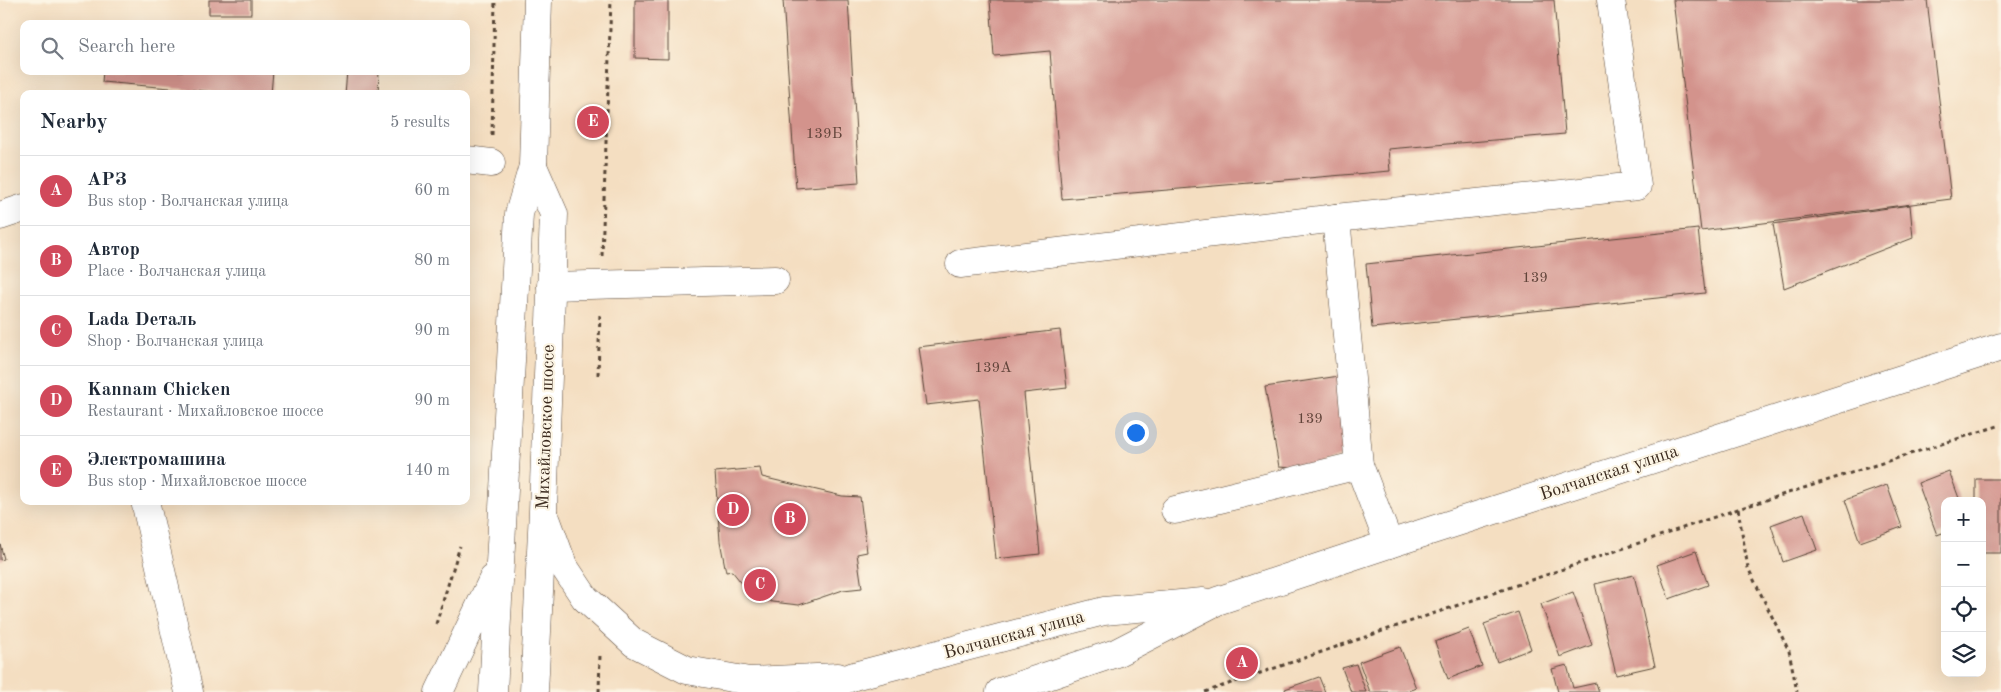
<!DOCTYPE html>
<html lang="en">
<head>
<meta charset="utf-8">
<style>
	:root { --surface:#fff; --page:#f6f6f7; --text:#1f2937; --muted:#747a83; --line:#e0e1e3; --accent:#d1495b }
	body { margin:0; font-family:"Old Standard TT",serif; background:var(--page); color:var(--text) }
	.controls { position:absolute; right:15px; bottom:15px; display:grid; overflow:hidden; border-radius:10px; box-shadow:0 5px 20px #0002 }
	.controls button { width:45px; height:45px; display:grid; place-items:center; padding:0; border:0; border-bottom:1px solid var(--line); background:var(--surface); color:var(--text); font:25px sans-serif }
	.you { position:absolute; left:1135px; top:432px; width:18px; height:18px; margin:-12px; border:4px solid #fff; border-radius:50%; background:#1a73e8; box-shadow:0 0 0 8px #1a73e833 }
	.badge { display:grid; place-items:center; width:32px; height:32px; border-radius:50%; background:var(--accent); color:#fff; font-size:16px; font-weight:700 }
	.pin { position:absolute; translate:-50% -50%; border:2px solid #fff; box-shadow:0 1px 5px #0006 }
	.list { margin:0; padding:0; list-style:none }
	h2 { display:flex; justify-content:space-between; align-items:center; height:65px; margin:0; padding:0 20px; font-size:21px }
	h2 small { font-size:16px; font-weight:400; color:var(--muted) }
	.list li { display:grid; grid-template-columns:32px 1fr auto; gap:15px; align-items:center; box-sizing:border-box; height:70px; padding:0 20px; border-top:1px solid var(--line) }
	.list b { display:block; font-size:19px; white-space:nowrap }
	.list p { margin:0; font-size:16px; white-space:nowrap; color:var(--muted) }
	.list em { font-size:16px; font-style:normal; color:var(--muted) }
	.icon { flex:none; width:28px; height:28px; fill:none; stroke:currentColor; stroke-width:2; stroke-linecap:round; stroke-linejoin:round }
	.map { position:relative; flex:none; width:2001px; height:692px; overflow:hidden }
	.search { position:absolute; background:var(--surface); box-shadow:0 5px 20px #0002; left:20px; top:20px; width:450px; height:55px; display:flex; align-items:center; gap:12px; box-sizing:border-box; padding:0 18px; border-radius:10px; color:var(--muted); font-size:19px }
	.panel { position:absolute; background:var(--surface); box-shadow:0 5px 20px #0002; left:20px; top:90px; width:450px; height:415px; border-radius:10px }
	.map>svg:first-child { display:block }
</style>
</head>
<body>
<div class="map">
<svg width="2001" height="692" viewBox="0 0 2001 692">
	<rect width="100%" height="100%" fill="#fcf5e5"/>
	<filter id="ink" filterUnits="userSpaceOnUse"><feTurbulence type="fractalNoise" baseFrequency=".02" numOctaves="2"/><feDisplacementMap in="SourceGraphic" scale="10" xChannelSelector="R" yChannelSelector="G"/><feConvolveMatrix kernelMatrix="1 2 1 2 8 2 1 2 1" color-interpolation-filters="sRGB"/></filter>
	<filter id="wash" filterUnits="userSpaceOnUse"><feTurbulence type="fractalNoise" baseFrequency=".0096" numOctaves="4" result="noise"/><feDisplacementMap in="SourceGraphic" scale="20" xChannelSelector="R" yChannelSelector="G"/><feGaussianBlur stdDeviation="1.12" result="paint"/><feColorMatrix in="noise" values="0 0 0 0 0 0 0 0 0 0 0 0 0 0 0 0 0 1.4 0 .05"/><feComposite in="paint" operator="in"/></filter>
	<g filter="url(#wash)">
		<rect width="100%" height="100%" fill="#f4dec1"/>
		<g id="blocks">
			<g fill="#d3938c">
				<rect x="209" y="0" width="42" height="14"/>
				<polygon points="635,0 668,0 668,59 635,58"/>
				<polygon points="783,0 848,0 859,183 796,188"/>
				<polygon points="990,0 1554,0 1565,134 1388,149 1390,171 1062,199 1050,51 994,56"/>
				<polygon points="1673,0 1927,0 1951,199 1701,231"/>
				<polygon points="103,71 273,71 271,94 238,94 102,82"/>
				<polygon points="347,71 379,71 378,94 345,94"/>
				<polygon points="1910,205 1913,238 1784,288 1773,224"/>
				<polygon points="1698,229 1705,293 1372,328 1366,264"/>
				<polygon points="1060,330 1067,388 1024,393 1040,554 996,559 979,399 926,405 918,347"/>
				<polygon points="1346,375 1352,452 1307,469 1279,467 1265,387"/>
				<polygon points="760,468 762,477 842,496 860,497 867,552 857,554 862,588 843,590 799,605 772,602 748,591 732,571 726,572 720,541 715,472"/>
				<polygon points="1949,471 1960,501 1945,501 1945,532 1937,535 1918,483"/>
				<polygon points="1976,479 2001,479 2001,553 1982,553 1982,501 1976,501"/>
				<polygon points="1887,485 1902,527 1860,542 1845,500"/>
				<polygon points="1804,513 1817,550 1783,562 1771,525"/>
				<polygon points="0,544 4,559 0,560"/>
				<polygon points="1696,551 1708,585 1669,599 1657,565"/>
				<polygon points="1634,575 1655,666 1616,675 1595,584"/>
				<polygon points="1573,592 1592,645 1560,657 1541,604"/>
				<polygon points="1518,612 1531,649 1497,662 1484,624"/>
				<polygon points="1469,629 1482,666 1448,679 1435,642"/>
				<polygon points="1400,647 1416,688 1405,692 1370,692 1359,662"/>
				<polygon points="1356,664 1366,692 1351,692 1342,668"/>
				<polygon points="1567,665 1573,688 1596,683 1599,692 1558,692 1552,669"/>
				<polygon points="1319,677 1325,692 1286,692 1285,689"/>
			</g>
		</g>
	</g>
	<g filter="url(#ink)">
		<use href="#blocks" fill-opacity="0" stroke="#574536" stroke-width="1"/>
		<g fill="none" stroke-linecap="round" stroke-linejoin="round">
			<defs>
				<g id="minor">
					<polyline points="466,160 491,163"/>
					<polyline points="0,216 24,208"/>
					<polyline points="1336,218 1359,465 1389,544"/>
					<polyline points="960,264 1336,218 1637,186 1611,0"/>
					<polyline points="551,286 775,280"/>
					<polyline points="145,501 189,692"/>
					<polyline points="1175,510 1359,465"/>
				</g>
				<g id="major">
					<polyline points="533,166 554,214 543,511 534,692"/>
					<polyline points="547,521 563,565 585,598 634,643 687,670 749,681 838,677"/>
					<polyline points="439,692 493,579"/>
					<polyline points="493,692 519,214 533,166 538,0"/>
					<polyline points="815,692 854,676 1104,611 1203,602"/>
					<polyline points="1000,692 1116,653 1217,601 1389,544 2001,347"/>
				</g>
			</defs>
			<use href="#minor" stroke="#574536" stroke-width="29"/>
			<use href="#major" stroke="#574536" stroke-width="29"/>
			<g stroke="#574536" stroke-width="3" stroke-dasharray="4 4" stroke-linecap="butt">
				<polyline points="492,135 495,0"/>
				<polyline points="602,256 611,0"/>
				<polyline points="598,375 600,313"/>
				<polyline points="1738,509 1748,568 1789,651 1797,692"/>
				<polyline points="436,624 460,546"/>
				<polyline points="599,692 600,654"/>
				<polyline points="1205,692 1738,509 2001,425"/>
			</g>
			<use href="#minor" stroke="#fff" stroke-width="28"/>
			<use href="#major" stroke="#fff" stroke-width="28"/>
		</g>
	</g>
	<g text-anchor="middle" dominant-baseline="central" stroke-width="4.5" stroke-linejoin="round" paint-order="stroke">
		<g font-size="15" fill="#61443a">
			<text x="824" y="134">139Б</text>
			<text x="1535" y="278">139</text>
			<text x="993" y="368">139А</text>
			<text x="1310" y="419">139</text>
		</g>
		<g font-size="18" fill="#3b2a1e" stroke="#fcf5e5">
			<text transform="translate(546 427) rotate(-88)">Михайловское шоссе</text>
			<text transform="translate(1609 473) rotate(-18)">Волчанская улица</text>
			<text transform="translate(1014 635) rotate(-15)">Волчанская улица</text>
		</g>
	</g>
</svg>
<div class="controls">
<button>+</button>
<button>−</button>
<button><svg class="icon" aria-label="locate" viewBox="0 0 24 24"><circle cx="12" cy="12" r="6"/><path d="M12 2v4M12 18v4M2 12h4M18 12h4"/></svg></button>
<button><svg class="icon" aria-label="layers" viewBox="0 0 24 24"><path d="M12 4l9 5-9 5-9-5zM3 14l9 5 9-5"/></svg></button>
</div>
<div class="you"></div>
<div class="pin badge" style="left:1242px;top:663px">A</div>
<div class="pin badge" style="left:790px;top:519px">B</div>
<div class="pin badge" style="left:760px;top:585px">C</div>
<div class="pin badge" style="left:733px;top:510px">D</div>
<div class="pin badge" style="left:593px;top:122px">E</div>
<div class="search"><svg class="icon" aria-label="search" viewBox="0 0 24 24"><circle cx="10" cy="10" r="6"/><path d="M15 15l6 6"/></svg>Search here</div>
<section class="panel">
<h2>Nearby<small>5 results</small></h2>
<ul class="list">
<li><span class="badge">A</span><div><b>АРЗ</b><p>Bus stop · Волчанская улица</p></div><em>60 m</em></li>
<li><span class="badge">B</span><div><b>Автор</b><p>Place · Волчанская улица</p></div><em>80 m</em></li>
<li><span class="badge">C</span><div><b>Lada Dеталь</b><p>Shop · Волчанская улица</p></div><em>90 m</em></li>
<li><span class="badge">D</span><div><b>Kannam Chicken</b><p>Restaurant · Михайловское шоссе</p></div><em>90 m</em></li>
<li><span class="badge">E</span><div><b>Электромашина</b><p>Bus stop · Михайловское шоссе</p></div><em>140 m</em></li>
</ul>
</section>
</div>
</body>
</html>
